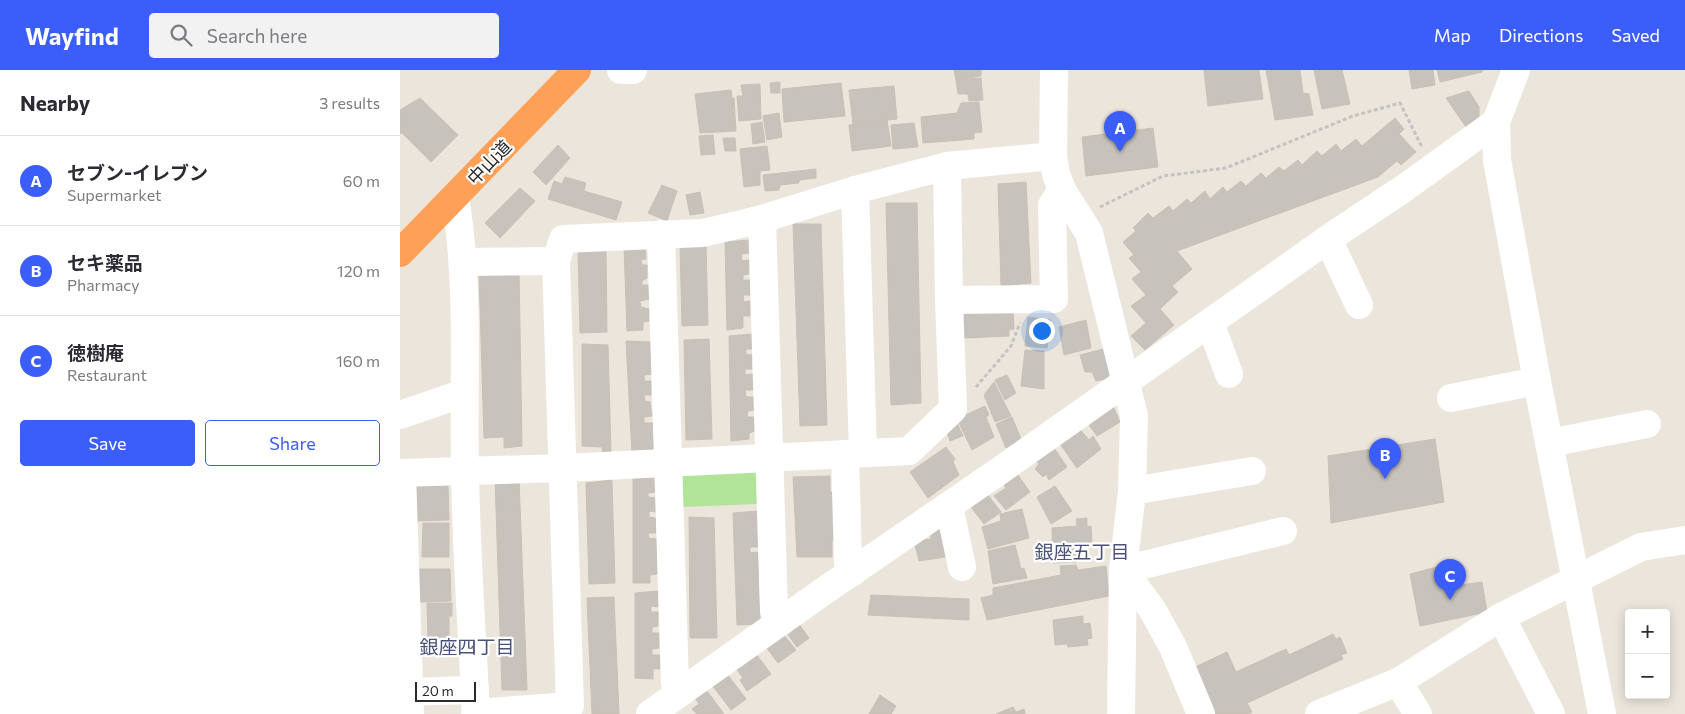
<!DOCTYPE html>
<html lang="en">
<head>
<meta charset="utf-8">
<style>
	:root { --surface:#fff; --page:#f2f2f3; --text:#2b2b33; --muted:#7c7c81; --line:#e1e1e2; --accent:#3b5dfa }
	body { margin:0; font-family:Commissioner,"Noto Sans JP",sans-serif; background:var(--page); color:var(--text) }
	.controls { position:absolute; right:15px; bottom:15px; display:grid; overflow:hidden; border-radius:5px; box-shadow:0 2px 12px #0003 }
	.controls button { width:45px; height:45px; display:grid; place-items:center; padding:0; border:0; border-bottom:1px solid var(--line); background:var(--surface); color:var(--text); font:25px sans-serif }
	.scale { position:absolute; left:15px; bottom:12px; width:61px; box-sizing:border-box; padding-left:5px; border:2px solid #2a2a2a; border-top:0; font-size:14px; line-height:18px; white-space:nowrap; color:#2a2a2a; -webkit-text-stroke:4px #fff; paint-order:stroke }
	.you { position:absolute; left:641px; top:260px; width:18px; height:18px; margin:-12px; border:4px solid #fff; border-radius:50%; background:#1a73e8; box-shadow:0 0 0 8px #1a73e833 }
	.badge { display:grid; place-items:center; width:32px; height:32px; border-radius:50%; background:var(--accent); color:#fff; font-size:16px; font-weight:700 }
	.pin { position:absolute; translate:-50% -41px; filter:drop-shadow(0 1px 2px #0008) }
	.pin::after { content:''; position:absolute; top:26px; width:18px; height:15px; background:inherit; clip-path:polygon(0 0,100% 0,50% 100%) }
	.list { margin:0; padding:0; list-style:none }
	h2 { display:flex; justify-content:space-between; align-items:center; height:65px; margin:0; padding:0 20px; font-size:21px }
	h2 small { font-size:16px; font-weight:400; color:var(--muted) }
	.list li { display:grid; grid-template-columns:32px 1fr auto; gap:15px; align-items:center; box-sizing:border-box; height:90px; padding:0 20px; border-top:1px solid var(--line) }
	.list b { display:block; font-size:19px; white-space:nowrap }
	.list p { margin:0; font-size:16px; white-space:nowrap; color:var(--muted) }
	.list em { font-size:16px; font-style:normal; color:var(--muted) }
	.actions { display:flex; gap:10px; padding:15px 20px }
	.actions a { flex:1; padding:11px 0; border:1px solid var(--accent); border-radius:5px; text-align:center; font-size:18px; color:var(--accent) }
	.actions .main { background:var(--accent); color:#fff }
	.icon { flex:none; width:28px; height:28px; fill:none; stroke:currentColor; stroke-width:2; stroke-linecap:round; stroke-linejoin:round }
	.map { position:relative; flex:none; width:1285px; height:644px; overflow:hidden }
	header { display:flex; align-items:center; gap:30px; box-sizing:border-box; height:70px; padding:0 25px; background:var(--accent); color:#fff }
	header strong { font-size:24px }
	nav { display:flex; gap:28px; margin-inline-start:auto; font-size:18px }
	.search { width:350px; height:45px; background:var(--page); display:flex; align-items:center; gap:12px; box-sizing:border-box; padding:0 18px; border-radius:5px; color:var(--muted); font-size:19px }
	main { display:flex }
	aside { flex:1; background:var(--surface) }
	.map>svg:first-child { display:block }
</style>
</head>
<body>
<header>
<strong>Wayfind</strong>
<div class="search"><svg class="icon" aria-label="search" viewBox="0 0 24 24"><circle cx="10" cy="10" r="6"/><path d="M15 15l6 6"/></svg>Search here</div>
<nav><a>Map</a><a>Directions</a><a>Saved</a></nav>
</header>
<main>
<aside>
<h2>Nearby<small>3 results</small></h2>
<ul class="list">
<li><span class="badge">A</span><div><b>セブン-イレブン</b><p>Supermarket</p></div><em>60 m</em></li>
<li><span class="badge">B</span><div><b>セキ薬品</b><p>Pharmacy</p></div><em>120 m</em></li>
<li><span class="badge">C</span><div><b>徳樹庵</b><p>Restaurant</p></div><em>160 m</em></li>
</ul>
<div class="actions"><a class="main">Save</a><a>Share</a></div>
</aside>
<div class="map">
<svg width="1285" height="644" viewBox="0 0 1285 644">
	<rect width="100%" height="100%" fill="#ece5dc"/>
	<polygon fill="#b1e398" points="357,402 357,434 281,437 279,403"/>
	<g fill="#c7c2bb" stroke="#c7c1b5">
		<polygon points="554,0 581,0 581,6 556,10"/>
		<polygon points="804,0 859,0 863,29 808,36"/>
		<polygon points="866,0 900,0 903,23 909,24 913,45 875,50"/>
		<polygon points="914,0 942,0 950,34 922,39"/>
		<polygon points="1009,0 1033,0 1035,15 1012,19"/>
		<polygon points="1037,0 1082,0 1082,2 1040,12"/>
		<polygon points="581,8 583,30 569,31 568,24 558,24 556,10"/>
		<polygon points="380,12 380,23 371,23 370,13"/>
		<polygon points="441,13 445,46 384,52 382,19"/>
		<polygon points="360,14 361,49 339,51 337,26 343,26 341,15"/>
		<polygon points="494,16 497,49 453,54 449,20"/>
		<polygon points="331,20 332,28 334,28 336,61 300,63 295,24"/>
		<polygon points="1069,21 1079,37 1079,50 1066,57 1046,28"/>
		<polygon points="20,28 58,65 31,92 2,63 0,64 0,40"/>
		<polygon points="579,32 582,62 574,63 574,69 523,73 521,47 557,43 561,33"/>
		<polygon points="379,43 382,67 367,70 363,46"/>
		<polygon points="995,48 1004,59 999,64 1016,82 1001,95 997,91 978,107 777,181 792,199 772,216 778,222 760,239 774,255 745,280 731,266 746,253 731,236 746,225 732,209 741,202 729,188 734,185 723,172 736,161 733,158 748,143 753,148 769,136 773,141 787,129 791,133 805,121 810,129 823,117 827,122 841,111 846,116 861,103 866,108 879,97 884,101 898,90 902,95 917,81 922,86 936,74 941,81 956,69 962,76"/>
		<polygon points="487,50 491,76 452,81 449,55"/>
		<polygon points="362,52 365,72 353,74 351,54"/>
		<polygon points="514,53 518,77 493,79 491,55"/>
		<polygon points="753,58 758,97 686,106 682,67"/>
		<polygon points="313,65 315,84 301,85 299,66"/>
		<polygon points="323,68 335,68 336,81 325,81"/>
		<polygon points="158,75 170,88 146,115 133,102"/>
		<polygon points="367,76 370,100 360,101 360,115 344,117 340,79"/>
		<polygon points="416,99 416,108 399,110 399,113 380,115 379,120 365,121 363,105"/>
		<polygon points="165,107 186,113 184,121 222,132 216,150 148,129 154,111 162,114"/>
		<polygon points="626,112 631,213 601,216 598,114"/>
		<polygon points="262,115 277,121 267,151 248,143"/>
		<polygon points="120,118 135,131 100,168 85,153"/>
		<polygon points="300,122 304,143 290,145 286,125"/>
		<polygon points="486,133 517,133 521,333 491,335"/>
		<polygon points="393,154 421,154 427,355 400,356"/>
		<polygon points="349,170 349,183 341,184 342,191 349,190 349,204 343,205 343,210 350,210 351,225 343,225 344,232 350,231 350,246 343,246 343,258 327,260 325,172"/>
		<polygon points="280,174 306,174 308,255 282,256"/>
		<polygon points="224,177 245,177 246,189 241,190 242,195 247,195 247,208 242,211 242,215 248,215 249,229 240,231 241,237 249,239 249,251 243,252 243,260 227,261"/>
		<polygon points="178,180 206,180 207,262 180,263"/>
		<polygon points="119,201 122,376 104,378 104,367 84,368 79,203"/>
		<polygon points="563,241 613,241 614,259 609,260 609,266 564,268"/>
		<polygon points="628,247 651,250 647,278 625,276"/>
		<polygon points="686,250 691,278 664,285 659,257"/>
		<polygon points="353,264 352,279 346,279 346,284 352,285 352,299 345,299 345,305 353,304 354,320 345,320 346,327 354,327 355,340 348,341 347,347 354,347 355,361 349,363 349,369 331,371 329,266"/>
		<polygon points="309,269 312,369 286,370 284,270"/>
		<polygon points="226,271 251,272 252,304 244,305 245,311 251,311 251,325 244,325 245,331 250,332 252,346 244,347 244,353 253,353 252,366 257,366 256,375 252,380 232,383"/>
		<polygon points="182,274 208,275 211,383 203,384 202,377 182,376"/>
		<polygon points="707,278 714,307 696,311 692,302 685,302 680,285"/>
		<polygon points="625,280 644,281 644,319 621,316"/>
		<polygon points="607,305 616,323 605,330 595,310"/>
		<polygon points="594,312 611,346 595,352 584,325"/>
		<polygon points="585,336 589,345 586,347 594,367 572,380 557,349"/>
		<polygon points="713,336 720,352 697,366 686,351"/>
		<polygon points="612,347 621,369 606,378 596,354"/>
		<polygon points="557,353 563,366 550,371 546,359"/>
		<polygon points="678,357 689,370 693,366 701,379 677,398 658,371"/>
		<polygon points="1035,369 1044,432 931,453 928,386"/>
		<polygon points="652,375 667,397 649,410 646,404 643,407 635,399 639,394 633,387"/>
		<polygon points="546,377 555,389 553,392 559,405 528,428 510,402"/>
		<polygon points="615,401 630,422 606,440 594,426 606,418 601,409"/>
		<polygon points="430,406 430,422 435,422 436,471 432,470 432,487 397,487 393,407"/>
		<polygon points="254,407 255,422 248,423 248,427 255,428 256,442 249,441 249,447 256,448 256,463 248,463 249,468 257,469 257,504 250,505 250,513 233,513 233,408"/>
		<polygon points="119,408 127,620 102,620 95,409"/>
		<polygon points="212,410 215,513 189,514 186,413"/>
		<polygon points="48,415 49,450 11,451 10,416"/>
		<polygon points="655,416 672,441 651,454 637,427"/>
		<polygon points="585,421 601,442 584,454 568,433"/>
		<polygon points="622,439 629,468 588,479 582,457 601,451 600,444"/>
		<polygon points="358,441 359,477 350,477 350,483 358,482 360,554 337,555 333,443"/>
		<polygon points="289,447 314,448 317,568 290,568"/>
		<polygon points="687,448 687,457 691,456 692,474 674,475 676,492 653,493 652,458 677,456 676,449"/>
		<polygon points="23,453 49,453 49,487 22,487"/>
		<polygon points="547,458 552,486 519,491 514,471 531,469 531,461"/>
		<polygon points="615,475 621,499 624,498 627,508 593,514 588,481"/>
		<polygon points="676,495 678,500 706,496 709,526 587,550 581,528 593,525 593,518 661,505 660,496"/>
		<polygon points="1037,497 1041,518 1082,512 1087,542 1020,556 1010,504"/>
		<polygon points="19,499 50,499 51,531 20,532"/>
		<polygon points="258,521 258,537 251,536 251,542 258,542 258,556 252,557 252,563 259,563 259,578 252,579 252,585 260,585 260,599 253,599 253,609 235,608 235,523"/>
		<polygon points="471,525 569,529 569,550 468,545"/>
		<polygon points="214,527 219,644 192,644 187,528"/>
		<polygon points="27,533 52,533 52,546 49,546 49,570 28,570"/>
		<polygon points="683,546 683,554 690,553 692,568 687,569 688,575 668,577 667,574 655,575 653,550"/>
		<polygon points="398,553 409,568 397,577 386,562"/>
		<polygon points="383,564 396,580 378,593 366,577"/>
		<polygon points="933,564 936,569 940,567 947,583 941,585 943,589 847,633 852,642 848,644 812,644 791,599 827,582 836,602 886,579 889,585"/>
		<polygon points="356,584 371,604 347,621 340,610 343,608 336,598"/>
		<polygon points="327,604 346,629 331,640 312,615"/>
		<polygon points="307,621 324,644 297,644 292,639 299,634 295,628"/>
		<polygon points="480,625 496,636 491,644 469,644"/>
		<polygon points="613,637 616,642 624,639 625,644 596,644"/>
	</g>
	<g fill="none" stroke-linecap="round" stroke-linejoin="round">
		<g stroke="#c3c3c3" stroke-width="3" stroke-dasharray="4 2.5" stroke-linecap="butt">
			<polyline points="700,137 763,106 826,98 953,46 1000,33 1022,77"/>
			<polyline points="576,317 611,276 620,253"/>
		</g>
		<g stroke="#fff" stroke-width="28">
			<polyline points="221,0 233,0"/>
			<polyline points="654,0 653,86 656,104 662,120 689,163 734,346 732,421 723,500 721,644"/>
			<polyline points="1116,0 1096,52 1097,90 1137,311 1202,644"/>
			<polyline points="547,96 549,230"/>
			<polyline points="455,120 463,383"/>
			<path d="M 55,127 C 70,216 63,308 65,399 C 66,480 72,562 76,644"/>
			<polyline points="362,149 374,541 381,552"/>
			<polyline points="261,164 275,614 281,622"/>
			<polyline points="928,169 959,235"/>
			<polyline points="64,192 156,191 163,169 303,163 362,149 455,120 547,96 653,86"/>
			<polyline points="810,253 829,304"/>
			<polyline points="1051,328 1137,311"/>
			<polyline points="0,345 64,323"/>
			<polyline points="1149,373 1247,354"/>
			<polyline points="445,384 448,492 453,502"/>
			<polyline points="0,403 163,398 509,381 553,339 549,230 654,229 652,135 662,120"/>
			<polyline points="2,403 10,644"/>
			<polyline points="732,421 852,401"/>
			<polyline points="549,436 562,497"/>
			<polyline points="1101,547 1151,644"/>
			<polyline points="998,612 1018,644"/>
			<polyline points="0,622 75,620"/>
			<polyline points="75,643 170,636 156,191"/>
			<polyline points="250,644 424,521 595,404 928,169 1003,119 1096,52"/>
			<polyline points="801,644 773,577 752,539 723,500 883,461"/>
			<polyline points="919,644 998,612 1101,547 1241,477 1285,470"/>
		</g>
		<polyline stroke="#fea055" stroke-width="28" points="0,183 177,0"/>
	</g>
	<g text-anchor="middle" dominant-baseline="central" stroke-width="4.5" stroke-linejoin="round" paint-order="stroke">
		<g font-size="18" fill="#2a2a2a" stroke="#fff">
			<text transform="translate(89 92) rotate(-46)">中山道</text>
		</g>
		<g font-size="19" fill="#4a527a" stroke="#fff">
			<text x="682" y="481">銀座五丁目</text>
			<text x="67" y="576">銀座四丁目</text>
		</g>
	</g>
</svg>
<div class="controls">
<button>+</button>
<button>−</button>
</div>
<div class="scale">20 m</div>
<div class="you"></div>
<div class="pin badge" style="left:720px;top:82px">A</div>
<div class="pin badge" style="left:985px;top:409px">B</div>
<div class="pin badge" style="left:1050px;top:530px">C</div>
</div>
</main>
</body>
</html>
